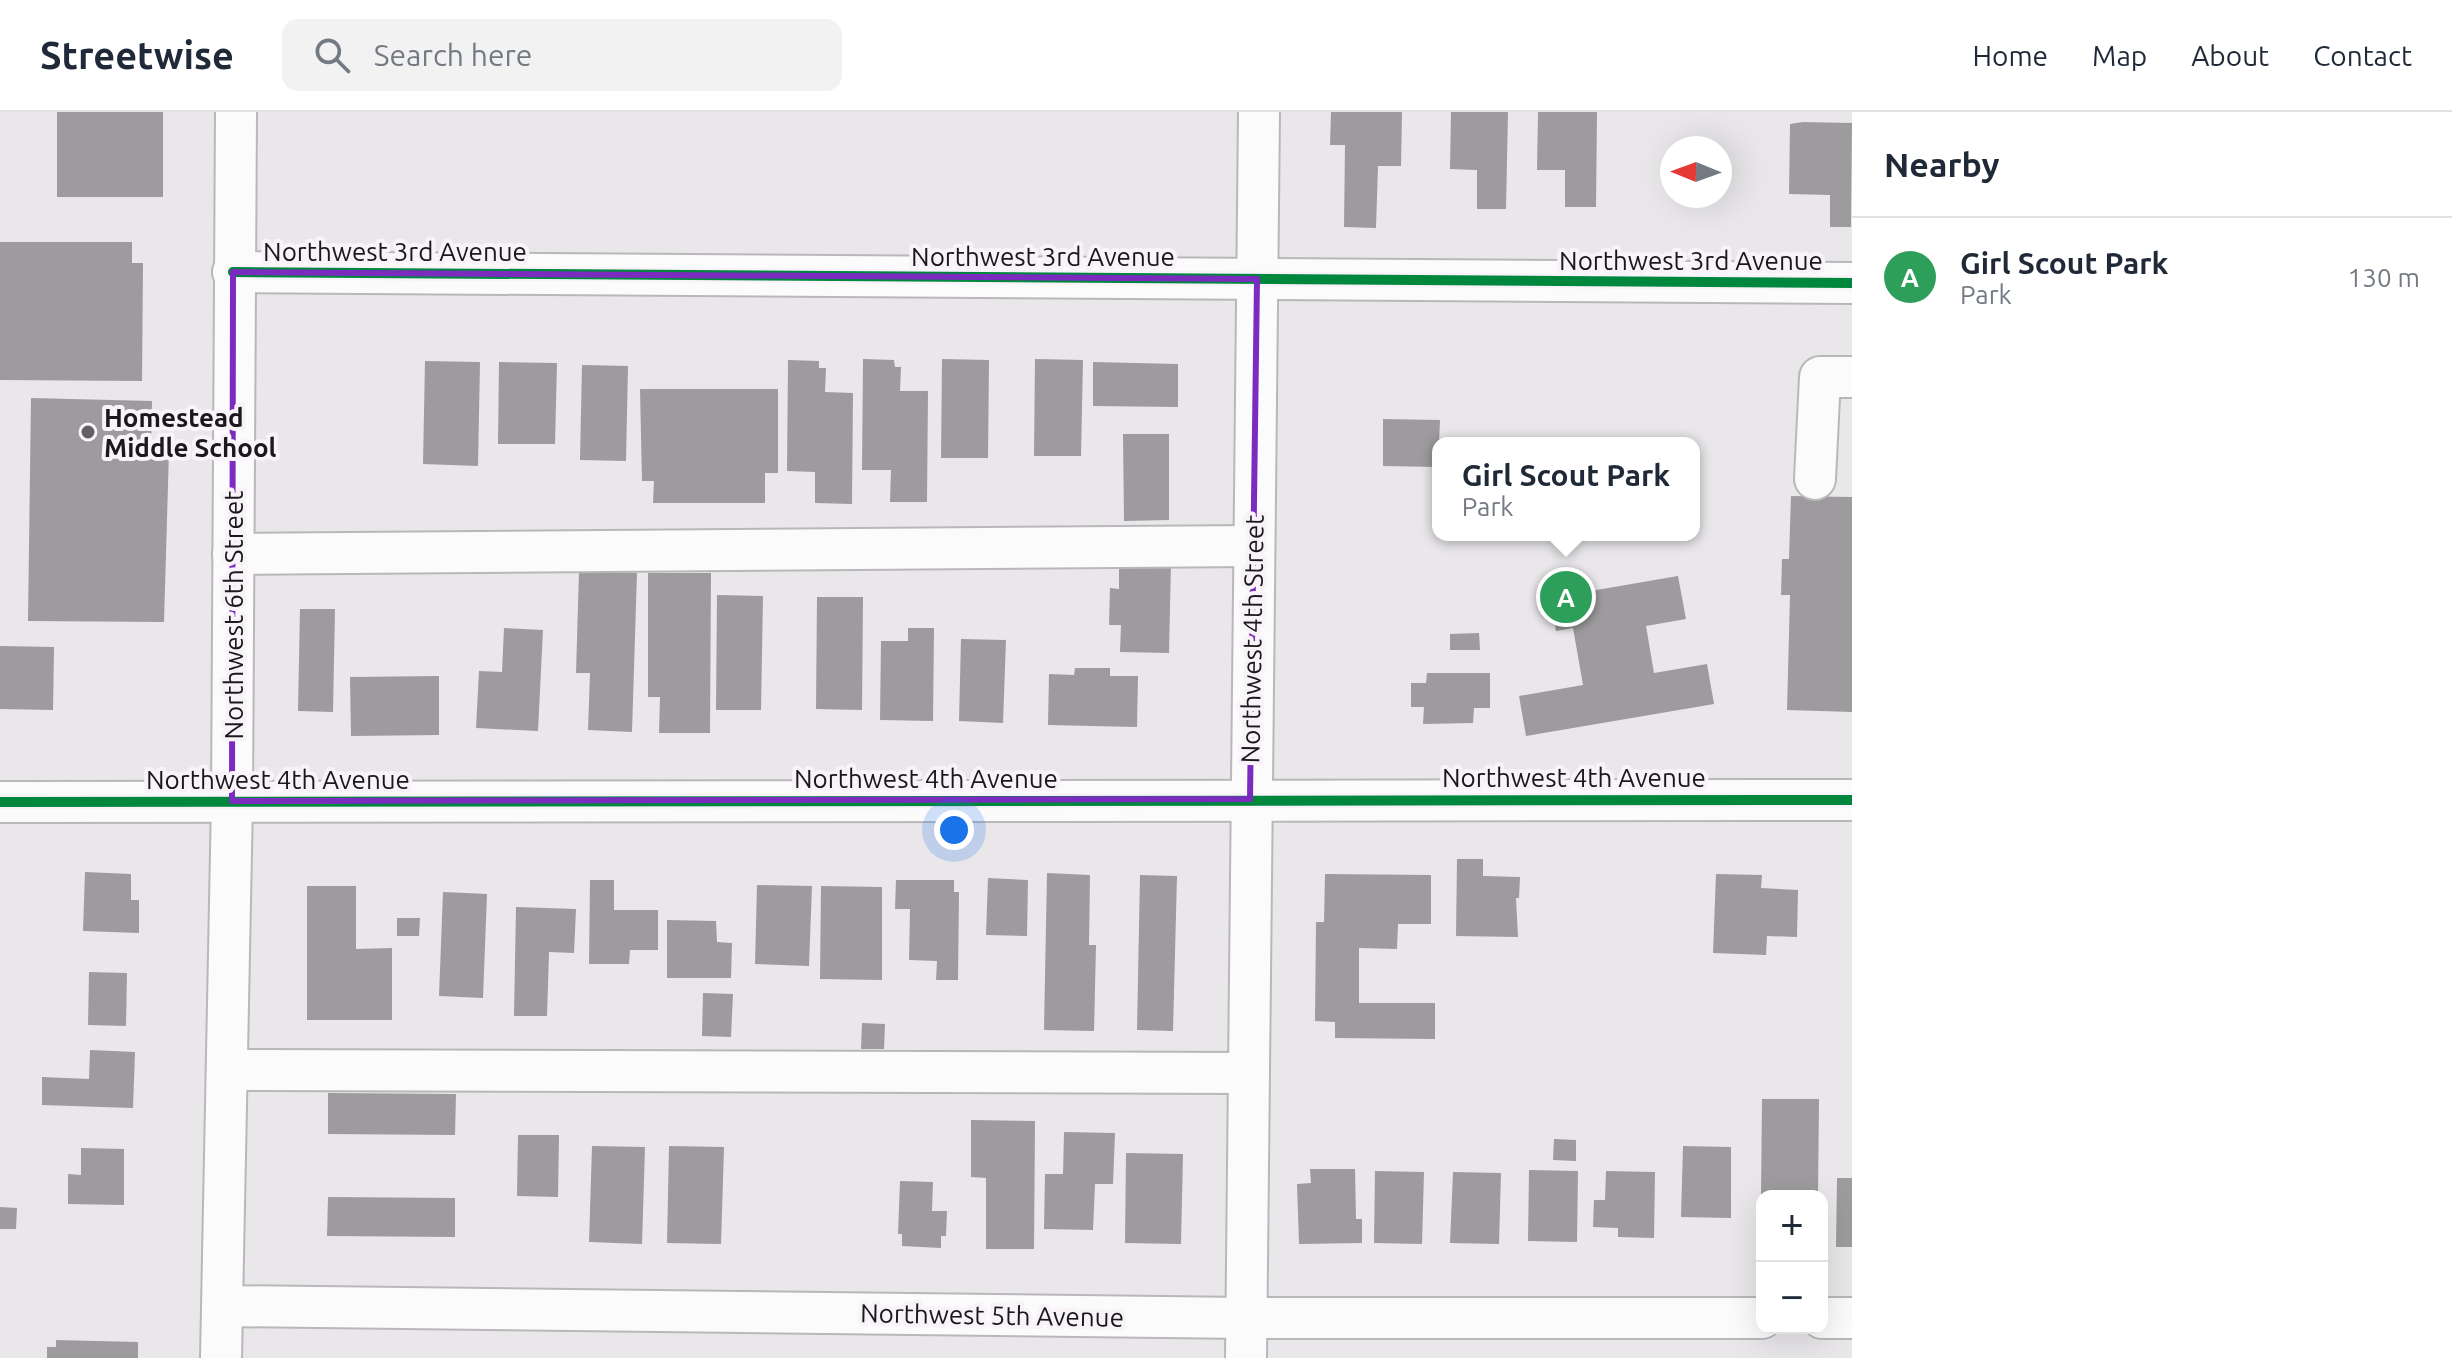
<!DOCTYPE html>
<html lang="en">
<head>
<meta charset="utf-8">
<style>
	:root { --surface:#fff; --page:#f2f2f3; --text:#1f2937; --muted:#747a83; --line:#e0e1e3; --accent:#626063 }
	body { margin:0; font-family:Ubuntu,sans-serif; background:var(--page); color:var(--text) }
	.controls { position:absolute; right:24px; bottom:24px; display:grid; overflow:hidden; border-radius:16px; box-shadow:0 8px 32px #0002 }
	.controls button { width:72px; height:72px; display:grid; place-items:center; padding:0; border:0; border-bottom:2px solid var(--line); background:var(--surface); color:var(--text); font:40px sans-serif }
	.compass { position:absolute; left:1660px; top:24px; width:72px; height:72px; border-radius:50%; background:var(--surface); box-shadow:0 8px 32px #0002; rotate:271deg }
	.you { position:absolute; left:954px; top:718px; width:28px; height:28px; margin:-20px; border:6px solid #fff; border-radius:50%; background:#1a73e8; box-shadow:0 0 0 12px #1a73e833 }
	.badge { display:grid; place-items:center; width:52px; height:52px; border-radius:50%; background:var(--accent); color:#fff; font-size:26px; font-weight:700 }
	.pin { position:absolute; translate:-50% -50%; border:4px solid #fff; box-shadow:0 2px 8px #0006 }
	.popup { position:absolute; left:1432px; top:325px; width:268px; height:104px; box-sizing:border-box; display:grid; place-content:center; border-radius:16px; background:var(--surface); filter:drop-shadow(0 2px 6px #0005); font-size:26px; white-space:nowrap; color:var(--muted) }
	.popup b { font-size:30px; color:var(--text) }
	.popup::after { content:''; position:absolute; left:50%; top:100%; margin-left:-16px; border:16px solid transparent; border-top-color:var(--surface) }
	.list { margin:0; padding:0; list-style:none }
	h2 { display:flex; justify-content:space-between; align-items:center; height:104px; margin:0; padding:0 32px; font-size:34px }
	h2 small { font-size:26px; font-weight:400; color:var(--muted) }
	.list li { display:grid; grid-template-columns:52px 1fr auto; gap:24px; align-items:center; box-sizing:border-box; height:120px; padding:0 32px; border-top:2px solid var(--line) }
	.list b { display:block; font-size:30px; white-space:nowrap }
	.list p { margin:0; font-size:26px; white-space:nowrap; color:var(--muted) }
	.list em { font-size:26px; font-style:normal; color:var(--muted) }
	.icon { flex:none; width:44px; height:44px; fill:none; stroke:currentColor; stroke-width:2; stroke-linecap:round; stroke-linejoin:round }
	.map { position:relative; flex:none; width:1852px; height:1246px; overflow:hidden }
	header { display:flex; align-items:center; gap:48px; box-sizing:border-box; height:112px; padding:0 40px; background:var(--surface); border-bottom:2px solid var(--line) }
	header strong { font-size:38px }
	nav { display:flex; gap:44px; margin-inline-start:auto; font-size:28px }
	.search { width:560px; height:72px; background:var(--page); display:flex; align-items:center; gap:20px; box-sizing:border-box; padding:0 28px; border-radius:16px; color:var(--muted); font-size:30px }
	main { display:flex }
	aside { flex:1; background:var(--surface) }
	.map>svg:first-child { display:block }
</style>
</head>
<body>
<header>
<strong>Streetwise</strong>
<div class="search"><svg class="icon" aria-label="search" viewBox="0 0 24 24"><circle cx="10" cy="10" r="6"/><path d="M15 15l6 6"/></svg>Search here</div>
<nav><a>Home</a><a>Map</a><a>About</a><a>Contact</a></nav>
</header>
<main>
<div class="map">
<svg width="1852" height="1246" viewBox="0 0 1852 1246">
	<rect width="100%" height="100%" fill="#e9e7ea"/>
	<g fill="#9d9b9d">
		<rect x="57" y="0" width="106" height="85"/>
		<polygon points="1331,0 1402,0 1401,54 1378,54 1376,116 1344,115 1345,33 1330,33"/>
		<polygon points="1451,0 1508,0 1506,97 1477,97 1477,58 1450,57"/>
		<polygon points="1538,0 1597,0 1596,95 1565,95 1565,58 1537,58"/>
		<polygon points="1803,10 1852,11 1851,115 1830,115 1830,83 1789,82 1790,12"/>
		<polygon points="0,130 132,130 132,151 143,151 142,269 0,268"/>
		<polygon points="863,247 894,248 895,255 901,255 900,279 928,279 927,390 890,390 891,358 862,358"/>
		<polygon points="942,247 989,248 988,346 941,346"/>
		<polygon points="1035,247 1083,248 1081,344 1034,344"/>
		<polygon points="788,248 819,249 819,256 826,256 825,280 853,281 852,392 815,391 815,360 787,359"/>
		<polygon points="425,249 480,250 478,354 423,352"/>
		<polygon points="499,250 557,251 555,332 498,332"/>
		<polygon points="1093,250 1178,252 1178,295 1093,294"/>
		<polygon points="582,253 628,254 626,349 580,348"/>
		<polygon points="640,277 778,277 778,361 765,361 765,391 653,391 654,369 642,369"/>
		<polygon points="31,286 152,289 151,338 169,339 164,510 28,509"/>
		<polygon points="1383,307 1440,308 1438,355 1383,354"/>
		<polygon points="1123,322 1169,322 1169,408 1124,409"/>
		<polygon points="1791,384 1852,385 1852,600 1787,598 1790,483 1781,483 1782,447 1789,447"/>
		<polygon points="1119,449 1171,450 1169,541 1120,540 1121,513 1109,513 1110,476 1119,477"/>
		<polygon points="579,459 637,461 632,620 588,618 590,561 576,561"/>
		<polygon points="648,461 711,461 710,621 659,621 660,585 648,585"/>
		<polygon points="1678,464 1686,507 1646,514 1654,561 1707,552 1714,592 1526,624 1519,584 1583,573 1573,516 1556,519 1550,486"/>
		<polygon points="717,483 763,484 761,598 716,598"/>
		<polygon points="817,485 863,485 862,598 816,597"/>
		<polygon points="300,497 335,497 333,600 298,599"/>
		<polygon points="504,516 543,518 538,619 476,616 479,559 502,560"/>
		<polygon points="908,516 934,516 933,609 880,608 881,529 908,529"/>
		<polygon points="1479,521 1480,538 1450,538 1450,522"/>
		<polygon points="961,527 1006,528 1003,611 959,609"/>
		<polygon points="0,534 54,535 53,598 0,597"/>
		<polygon points="1075,556 1110,556 1110,564 1138,564 1137,615 1048,613 1049,562 1074,563"/>
		<polygon points="1427,561 1490,561 1490,596 1474,596 1473,611 1423,612 1424,595 1411,595 1411,571 1426,571"/>
		<polygon points="439,564 439,623 351,624 350,565"/>
		<polygon points="1457,747 1483,747 1483,764 1520,765 1519,786 1516,786 1518,825 1456,824"/>
		<polygon points="85,760 131,762 131,788 139,788 139,821 83,819"/>
		<polygon points="1047,761 1090,763 1089,833 1096,833 1094,919 1044,918"/>
		<polygon points="1325,762 1431,763 1431,812 1398,812 1397,837 1359,836 1359,891 1435,891 1435,927 1335,926 1335,910 1315,909 1316,810 1324,810"/>
		<polygon points="1716,762 1762,763 1761,776 1798,778 1797,825 1767,824 1766,843 1713,841"/>
		<polygon points="1140,763 1177,764 1173,919 1137,918"/>
		<polygon points="988,766 1028,768 1027,824 986,823"/>
		<polygon points="590,768 614,768 614,798 658,798 658,838 630,838 629,852 589,852"/>
		<polygon points="896,768 954,768 954,780 959,780 958,868 936,868 937,849 909,848 910,797 895,797"/>
		<polygon points="757,773 812,774 809,854 755,852"/>
		<polygon points="307,774 356,774 356,837 392,836 392,908 307,908"/>
		<polygon points="821,774 882,775 882,868 820,867"/>
		<polygon points="443,780 487,782 483,886 439,884"/>
		<polygon points="516,795 576,797 574,841 549,840 547,904 514,904"/>
		<polygon points="397,806 420,806 419,824 397,824"/>
		<polygon points="667,808 716,809 717,830 732,831 731,866 667,866"/>
		<polygon points="89,860 127,861 126,914 88,913"/>
		<polygon points="703,881 733,882 731,925 702,924"/>
		<polygon points="862,911 885,912 884,937 861,937"/>
		<polygon points="90,938 135,940 133,996 42,993 42,965 89,967"/>
		<polygon points="328,981 456,982 455,1023 328,1022"/>
		<polygon points="1762,987 1819,987 1818,1084 1761,1084"/>
		<polygon points="971,1008 1035,1009 1034,1137 986,1137 986,1066 971,1065"/>
		<polygon points="1064,1020 1115,1021 1113,1072 1095,1072 1093,1118 1044,1117 1045,1062 1063,1062"/>
		<polygon points="518,1023 559,1023 558,1085 517,1084"/>
		<polygon points="1554,1027 1576,1028 1576,1049 1553,1048"/>
		<polygon points="592,1034 645,1035 642,1132 589,1130"/>
		<polygon points="669,1034 724,1035 721,1132 667,1131"/>
		<polygon points="1683,1034 1731,1035 1731,1106 1681,1105"/>
		<polygon points="81,1036 124,1037 124,1093 68,1092 68,1062 81,1063"/>
		<polygon points="1126,1041 1183,1042 1181,1132 1125,1131"/>
		<polygon points="1310,1057 1355,1057 1356,1107 1362,1107 1362,1131 1299,1132 1297,1072 1311,1071"/>
		<polygon points="1529,1058 1578,1059 1577,1130 1528,1129"/>
		<polygon points="1375,1059 1424,1060 1422,1132 1374,1131"/>
		<polygon points="1606,1059 1655,1060 1654,1126 1618,1125 1618,1116 1593,1115 1594,1088 1605,1088"/>
		<polygon points="1453,1060 1501,1061 1499,1132 1450,1131"/>
		<polygon points="1837,1066 1852,1066 1852,1135 1836,1135"/>
		<polygon points="900,1069 933,1070 932,1099 947,1099 946,1124 941,1124 941,1136 902,1134 902,1122 898,1122"/>
		<polygon points="328,1085 455,1086 455,1125 327,1124"/>
		<polygon points="0,1095 17,1096 16,1117 0,1117"/>
		<polygon points="56,1228 138,1230 138,1246 47,1246 47,1235 56,1235"/>
	</g>
	<g fill="none" stroke-linecap="round" stroke-linejoin="round">
		<defs>
			<g id="minor">
				<polyline points="233,160 1852,171"/>
				<polyline points="1815,367 1820,265 1852,265"/>
				<polyline points="233,442 1254,434"/>
				<polyline points="0,690 1852,688"/>
				<polyline points="227,958 1248,961"/>
				<polyline points="223,1194 1246,1206 1762,1206"/>
				<polyline points="1822,1206 1852,1206"/>
				<polyline points="221,1246 232,689 236,0"/>
				<polyline points="1246,1246 1259,0"/>
			</g>
		</defs>
		<use href="#minor" stroke="#b9b7b9" stroke-width="44"/>
		<use href="#minor" stroke="#fcfbfc" stroke-width="40"/>
		<defs>
			<g id="cycleway">
				<polyline points="233,160 1852,171"/>
				<polyline points="0,690 1852,688"/>
			</g>
		</defs>
		<use href="#cycleway" stroke="#f8f3f8" stroke-width="15"/>
		<use href="#cycleway" stroke="#00873e" stroke-width="10"/>
	</g>
	<path fill="none" stroke="#7b2cbf" stroke-width="6" stroke-linejoin="round" d="M 233,160 L 1257,167 L 1250,687 L 232,689 Z"/>
	<circle fill="#626063" stroke="#f8f3f8" stroke-width="3" cx="88" cy="320" r="8"/>
	<g text-anchor="middle" dominant-baseline="central" stroke-width="8" stroke-linejoin="round" paint-order="stroke">
		<g font-size="26" fill="#1a181a" stroke="#f8f3f8">
			<text x="395" y="139">Northwest 3rd Avenue</text>
			<text x="1043" y="144">Northwest 3rd Avenue</text>
			<text x="1691" y="148">Northwest 3rd Avenue</text>
			<text transform="translate(233 503) rotate(-90)">Northwest 6th Street</text>
			<text transform="translate(1252 527) rotate(-89)">Northwest 4th Street</text>
			<text x="1574" y="665">Northwest 4th Avenue</text>
			<text x="926" y="666">Northwest 4th Avenue</text>
			<text x="278" y="667">Northwest 4th Avenue</text>
			<text transform="translate(992 1203) rotate(1)">Northwest 5th Avenue</text>
		</g>
		<g font-size="26" font-weight="bold" fill="#1a181a" stroke="#f8f3f8" text-anchor="start">
			<text x="104" y="305">Homestead<tspan x="104" dy="30">Middle School</tspan></text>
		</g>
	</g>
</svg>
<div class="controls">
<button>+</button>
<button>−</button>
</div>
<svg class="compass" viewBox="-18 -18 36 36"><path d="M0-13l5 13h-10z" fill="#e53935"/><path d="M0 13l5-13h-10z" fill="#747a83"/></svg>
<div class="you"></div>
<div class="pin badge" style="left:1566px;top:485px;background:#2e9e5b">A</div>
<div class="popup"><b>Girl Scout Park</b>Park</div>
</div>
<aside>
<h2>Nearby<small></small></h2>
<ul class="list">
<li><span class="badge" style="background:#2e9e5b">A</span><div><b>Girl Scout Park</b><p>Park</p></div><em>130 m</em></li>
</ul>
</aside>
</main>
</body>
</html>
